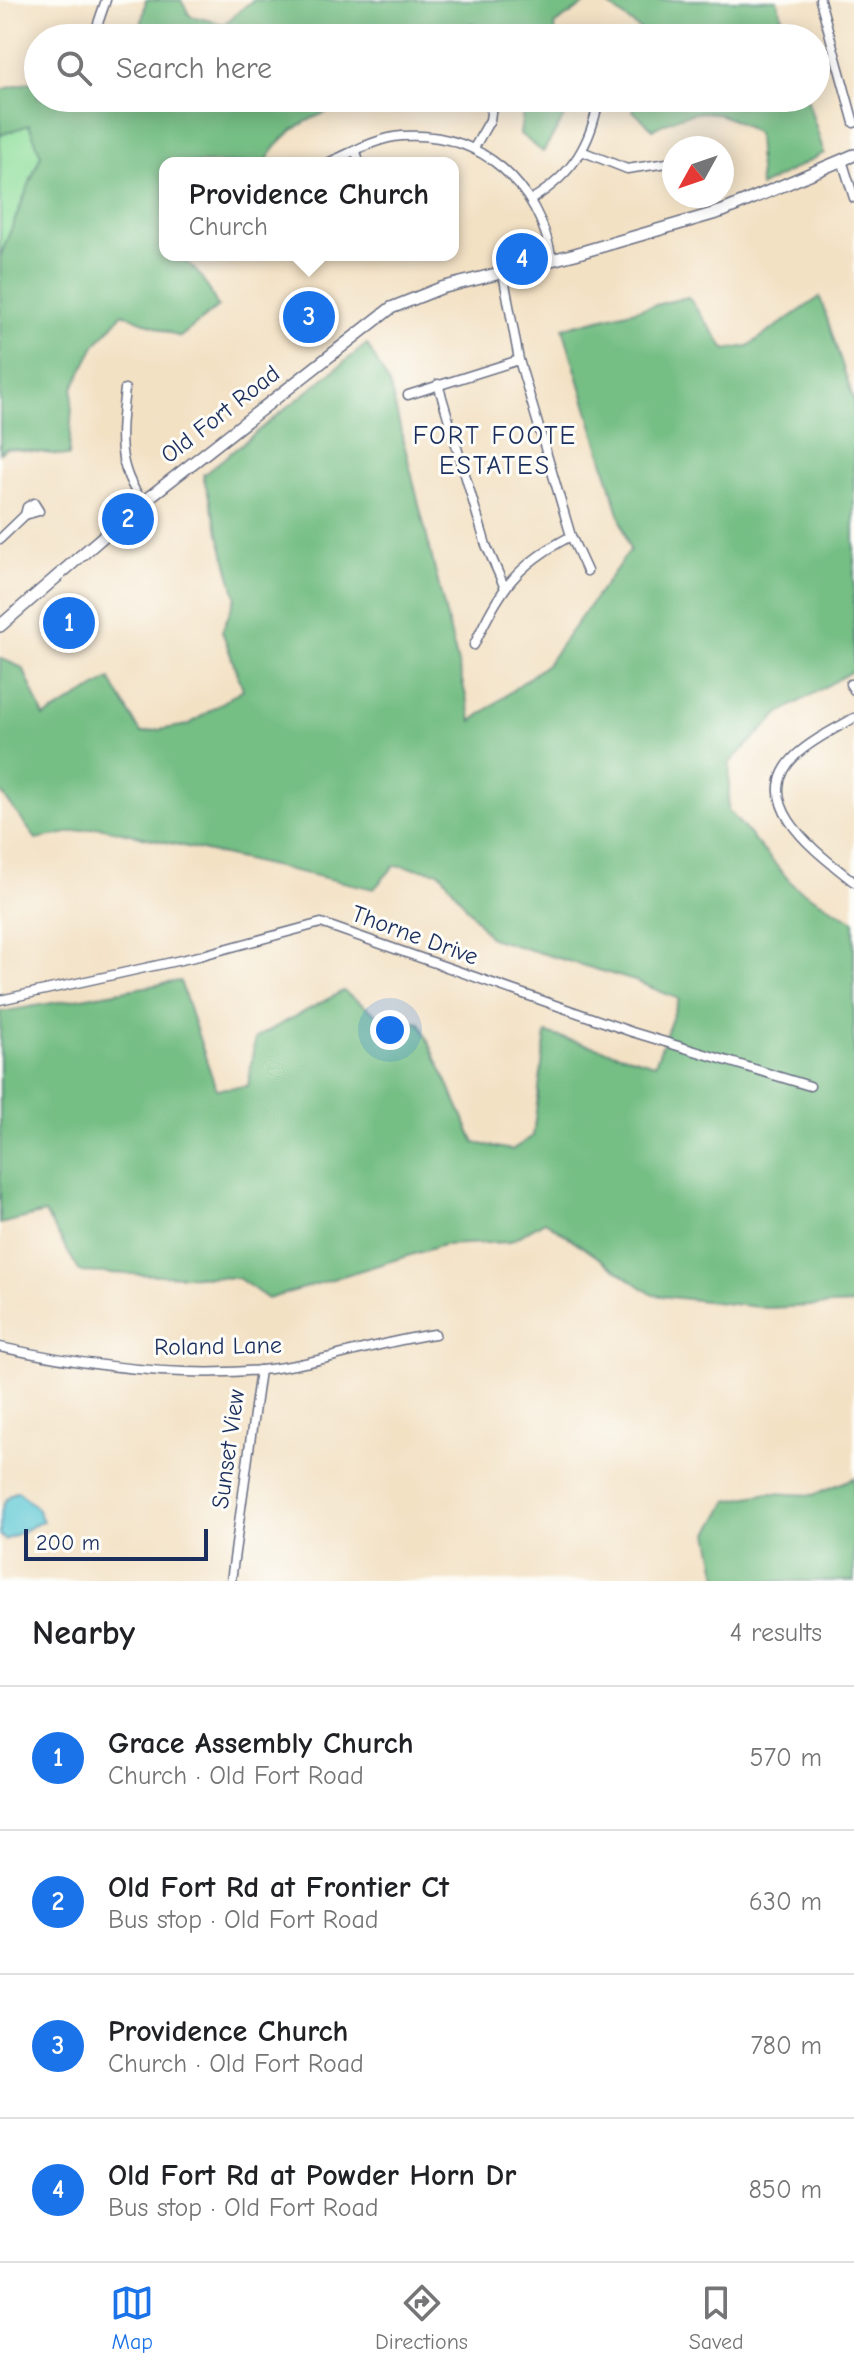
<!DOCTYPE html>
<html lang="en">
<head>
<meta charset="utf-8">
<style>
	:root { --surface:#fff; --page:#f6f6f6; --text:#202124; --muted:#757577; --line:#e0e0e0; --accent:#1a73e8 }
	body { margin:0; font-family:"Comic Neue",sans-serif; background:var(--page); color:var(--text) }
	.compass { position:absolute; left:662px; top:136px; width:72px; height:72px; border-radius:50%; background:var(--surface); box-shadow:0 4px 20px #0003; rotate:230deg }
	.scale { position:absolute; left:24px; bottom:20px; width:184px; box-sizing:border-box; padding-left:8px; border:4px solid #1b2f5e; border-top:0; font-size:22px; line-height:28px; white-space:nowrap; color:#1b2f5e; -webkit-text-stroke:6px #fdfcf7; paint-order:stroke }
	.you { position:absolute; left:390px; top:1030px; width:28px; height:28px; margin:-20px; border:6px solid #fff; border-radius:50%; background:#1a73e8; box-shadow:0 0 0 12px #1a73e833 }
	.badge { display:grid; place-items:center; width:52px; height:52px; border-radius:50%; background:var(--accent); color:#fff; font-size:26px; font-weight:700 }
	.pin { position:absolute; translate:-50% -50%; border:4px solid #fff; box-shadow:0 2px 8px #0006 }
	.popup { position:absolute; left:159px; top:157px; width:300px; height:104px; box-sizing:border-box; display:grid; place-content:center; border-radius:16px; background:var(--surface); filter:drop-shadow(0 2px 6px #0005); font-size:26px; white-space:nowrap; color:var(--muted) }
	.popup b { font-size:30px; color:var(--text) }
	.popup::after { content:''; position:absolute; left:50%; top:100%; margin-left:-16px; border:16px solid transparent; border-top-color:var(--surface) }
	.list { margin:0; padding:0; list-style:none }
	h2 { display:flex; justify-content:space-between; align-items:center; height:104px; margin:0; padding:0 32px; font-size:34px }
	h2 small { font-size:26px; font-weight:400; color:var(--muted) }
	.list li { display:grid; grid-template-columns:52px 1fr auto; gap:24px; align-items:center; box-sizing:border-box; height:144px; padding:0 32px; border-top:2px solid var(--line) }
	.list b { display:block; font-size:30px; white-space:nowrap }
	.list p { margin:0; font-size:26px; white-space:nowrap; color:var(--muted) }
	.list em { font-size:26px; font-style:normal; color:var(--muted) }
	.icon { flex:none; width:44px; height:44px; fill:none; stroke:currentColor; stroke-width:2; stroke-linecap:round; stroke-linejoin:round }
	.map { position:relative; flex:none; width:854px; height:1581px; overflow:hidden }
	.search { position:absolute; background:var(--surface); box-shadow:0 4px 20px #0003; left:24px; right:24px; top:24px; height:88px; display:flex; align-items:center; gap:20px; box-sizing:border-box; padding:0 28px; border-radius:44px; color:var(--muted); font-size:30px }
	.sheet { height:680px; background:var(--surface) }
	nav { display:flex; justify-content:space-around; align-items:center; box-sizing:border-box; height:112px; border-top:2px solid var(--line); background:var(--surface); font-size:22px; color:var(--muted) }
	nav a { display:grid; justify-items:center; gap:4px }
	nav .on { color:var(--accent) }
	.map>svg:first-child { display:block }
</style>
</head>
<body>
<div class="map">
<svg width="854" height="1581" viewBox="0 0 854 1581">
	<rect width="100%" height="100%" fill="#fdfcf7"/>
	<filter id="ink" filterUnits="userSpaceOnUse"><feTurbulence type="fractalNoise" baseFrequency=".0125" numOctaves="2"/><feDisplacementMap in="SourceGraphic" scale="16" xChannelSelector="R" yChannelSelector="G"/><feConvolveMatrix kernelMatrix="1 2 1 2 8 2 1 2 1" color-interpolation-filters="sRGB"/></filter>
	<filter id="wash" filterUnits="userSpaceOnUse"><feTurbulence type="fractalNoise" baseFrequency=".006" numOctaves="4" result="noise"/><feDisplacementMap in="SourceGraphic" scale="32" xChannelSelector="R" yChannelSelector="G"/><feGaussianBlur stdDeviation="1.8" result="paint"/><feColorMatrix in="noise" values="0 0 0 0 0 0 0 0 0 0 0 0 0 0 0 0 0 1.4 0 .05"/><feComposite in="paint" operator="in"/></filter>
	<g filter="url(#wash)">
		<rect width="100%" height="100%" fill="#f3e1c4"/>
		<polygon fill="#90df9d" stroke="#56877e" stroke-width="2" points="29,124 41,155 0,257 0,135"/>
		<g fill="#74be84" stroke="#487671" stroke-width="2">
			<polygon points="146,0 181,0 190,16 224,24 253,0 591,0 554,25 557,38 502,38 472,23 451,38 139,38"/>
			<polygon points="602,0 777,0 788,38 643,38 642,31"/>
			<path d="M 38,80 L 38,98 L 366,98 C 328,111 284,123 266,163 L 165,163 L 165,235 L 160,246 L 165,255 C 192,255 208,286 218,307 L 180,337 L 123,313 L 96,344 L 73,388 L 69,456 L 6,448 L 0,453 L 0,257 L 41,155 L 29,125 L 0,135 L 0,90 Z"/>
			<polygon points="525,98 567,98 564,117 543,152 520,134"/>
			<path d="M 636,98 L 807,98 L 824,153 L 760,187 L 757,133 C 711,106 700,106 653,129 L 633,111 Z"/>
			<polygon points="688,297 726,350 748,346 820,297 854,401 854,670 780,713 730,762 728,810 794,886 854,921 854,1304 767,1308 653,1295 545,1221 509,1242 443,1245 268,1299 238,1278 80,1272 45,1213 0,1224 0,1012 180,981 216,1089 248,1086 255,1038 343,991 382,1018 420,1023 475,1143 512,1150 533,1136 546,1033 655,1064 679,999 635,981 490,938 440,872 395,865 374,889 99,827 36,839 0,791 0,658 23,668 44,717 110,679 141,733 188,725 243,689 222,631 236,597 203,475 367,344 390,386 472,721 547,664 630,550 563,328"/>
			<polygon points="854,1478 854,1581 719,1581 709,1533 728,1501 769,1493 813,1495"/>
		</g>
		<path fill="#5bc7d4" stroke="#3b7b99" stroke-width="2" d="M 18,1491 L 37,1508 L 43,1521 L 5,1540 L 0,1535 C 0,1516 0,1497 18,1491 Z"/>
	</g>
	<g filter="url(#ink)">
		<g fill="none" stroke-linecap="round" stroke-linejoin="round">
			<defs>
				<g id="minor">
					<polyline points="820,0 854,123"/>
					<polyline points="93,38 106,0"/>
					<polyline points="474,148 490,120 493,98"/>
					<polyline points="356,151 359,163"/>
					<polyline points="584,152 627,169 674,162"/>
					<polyline points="842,160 854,198"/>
					<path d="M 327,163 C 351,153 376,138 402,136 C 482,131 539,185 552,260"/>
					<path d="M 532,199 C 573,174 591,144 599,98"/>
					<polyline points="503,273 519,360 571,536 587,571"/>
					<polyline points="438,384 486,545 504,586"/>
					<path d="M 125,389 C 120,432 115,466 143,502"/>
					<polyline points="408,395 519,360"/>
					<polygon points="34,503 39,511 25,515 27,507"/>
					<polyline points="0,539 25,515"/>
					<path d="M 474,645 C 500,589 516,565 571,536"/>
					<polyline points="850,684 854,690"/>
					<path d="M 854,718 C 835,729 812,740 796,755 C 746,803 818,853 854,882"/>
					<polyline points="0,1000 199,956 321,923 632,1032 810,1086"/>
					<path d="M 0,1347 C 83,1365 176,1378 261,1370 C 320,1364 376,1342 435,1334"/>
					<polyline points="231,1581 260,1370"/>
				</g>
				<polyline id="major" points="0,626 143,502 391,308 441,288 575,254 723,211 854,155"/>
			</defs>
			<use href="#minor" stroke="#676d82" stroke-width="11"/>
			<use href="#major" stroke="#676d82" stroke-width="14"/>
			<use href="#minor" stroke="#fff" stroke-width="8"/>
			<use href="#major" stroke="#fff" stroke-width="11"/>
		</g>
	</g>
	<g text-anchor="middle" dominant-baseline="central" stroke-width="6" stroke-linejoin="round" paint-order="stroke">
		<g font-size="24" fill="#1b2f5e" stroke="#fdfcf7">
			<text transform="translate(220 414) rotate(-38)">Old Fort Road</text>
			<text transform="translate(415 935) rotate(20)">Thorne Drive</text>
			<text transform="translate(218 1346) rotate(-1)">Roland Lane</text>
			<text transform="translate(228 1449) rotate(-82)">Sunset View</text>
		</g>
		<g font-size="26" letter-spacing="2" fill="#1b2f5e" stroke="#fdfcf7">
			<text x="495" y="436">FORT FOOTE<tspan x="495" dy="30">ESTATES</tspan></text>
		</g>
	</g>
</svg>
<svg class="compass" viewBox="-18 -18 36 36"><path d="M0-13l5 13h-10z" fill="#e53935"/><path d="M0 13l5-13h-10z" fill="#757577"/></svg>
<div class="scale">200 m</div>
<div class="you"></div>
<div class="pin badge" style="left:69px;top:623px">1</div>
<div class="pin badge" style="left:128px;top:519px">2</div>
<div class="pin badge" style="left:309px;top:317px">3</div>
<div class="popup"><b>Providence Church</b>Church</div>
<div class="pin badge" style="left:522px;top:259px">4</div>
<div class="search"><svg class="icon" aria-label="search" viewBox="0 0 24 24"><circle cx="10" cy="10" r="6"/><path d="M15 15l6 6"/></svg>Search here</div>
</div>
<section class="sheet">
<h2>Nearby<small>4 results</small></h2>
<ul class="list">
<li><span class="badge">1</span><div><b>Grace Assembly Church</b><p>Church · Old Fort Road</p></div><em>570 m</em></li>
<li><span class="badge">2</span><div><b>Old Fort Rd at Frontier Ct</b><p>Bus stop · Old Fort Road</p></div><em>630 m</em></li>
<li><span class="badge">3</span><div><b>Providence Church</b><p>Church · Old Fort Road</p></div><em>780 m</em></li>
<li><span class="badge">4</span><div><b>Old Fort Rd at Powder Horn Dr</b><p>Bus stop · Old Fort Road</p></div><em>850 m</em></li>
</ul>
</section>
<nav>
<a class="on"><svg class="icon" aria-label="map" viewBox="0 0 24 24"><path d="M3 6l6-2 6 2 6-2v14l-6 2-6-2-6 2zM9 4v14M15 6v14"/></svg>Map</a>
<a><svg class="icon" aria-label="directions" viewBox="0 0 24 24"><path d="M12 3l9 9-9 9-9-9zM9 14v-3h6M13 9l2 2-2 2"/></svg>Directions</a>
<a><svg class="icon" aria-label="saved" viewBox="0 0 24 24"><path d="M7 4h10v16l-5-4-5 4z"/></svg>Saved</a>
</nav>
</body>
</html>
